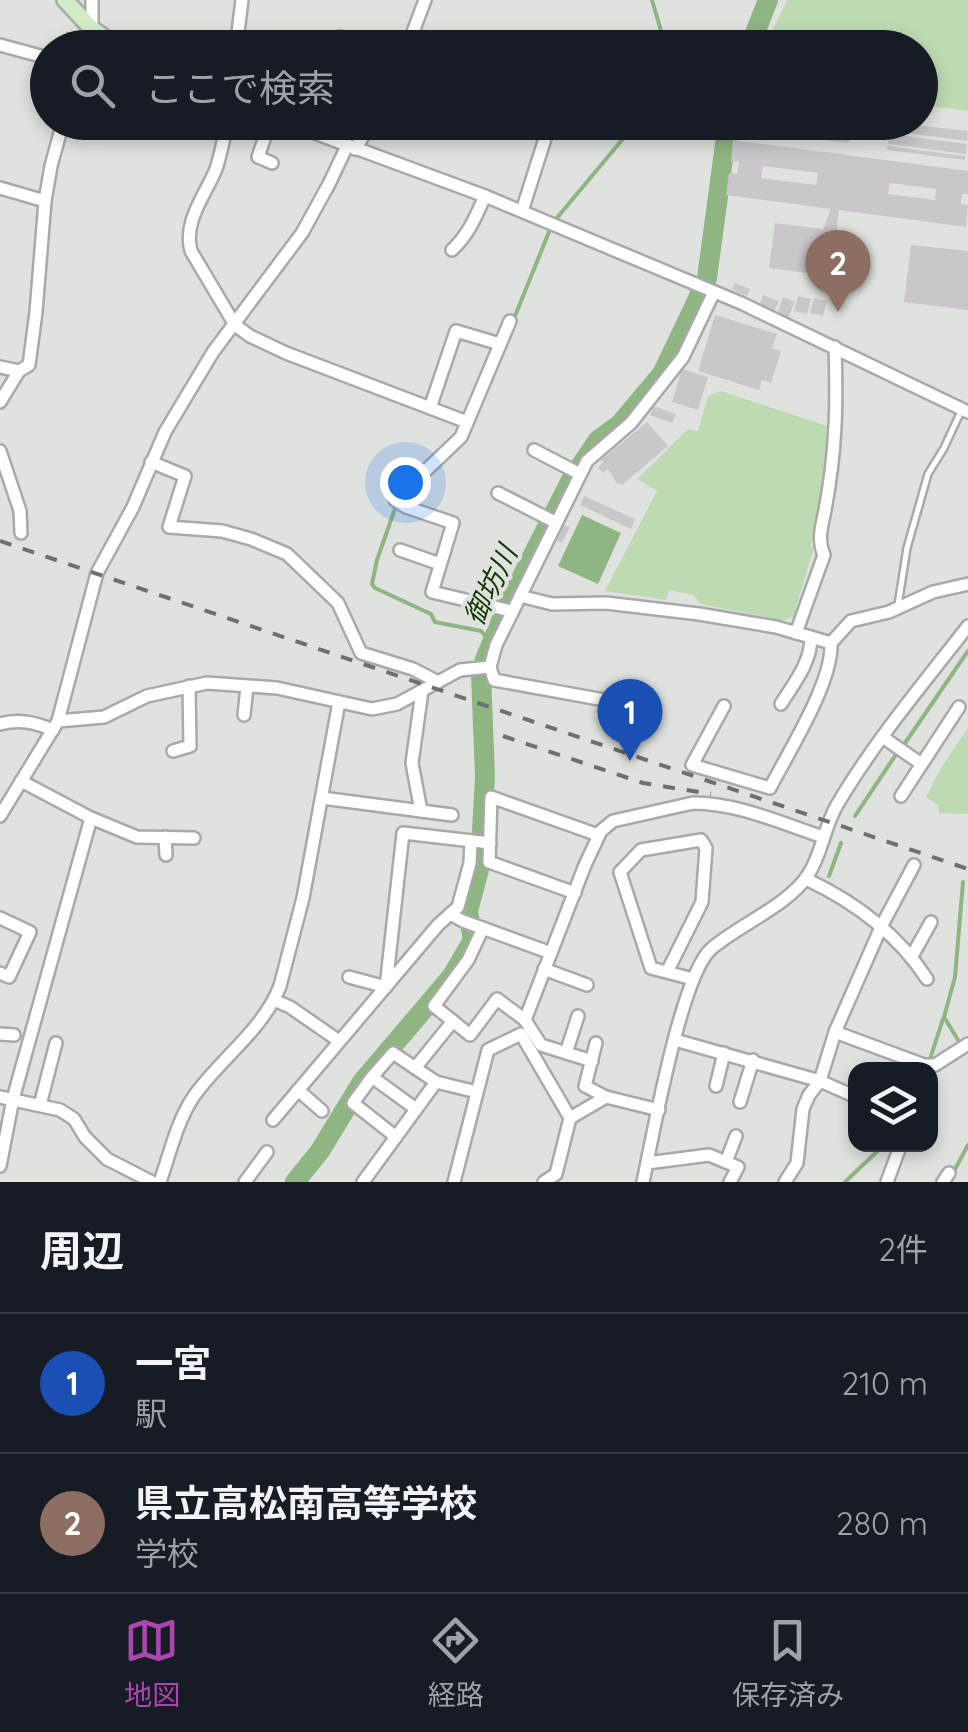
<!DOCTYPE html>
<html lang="ja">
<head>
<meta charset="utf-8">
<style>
	:root { --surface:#171b24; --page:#20242c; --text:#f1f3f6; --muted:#9ea1a6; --line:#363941; --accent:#aa47ae }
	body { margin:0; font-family:Quicksand,"Noto Sans JP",sans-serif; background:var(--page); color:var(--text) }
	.controls { position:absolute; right:30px; bottom:30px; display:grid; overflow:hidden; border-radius:20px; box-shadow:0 5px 15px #0003 }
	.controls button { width:90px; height:90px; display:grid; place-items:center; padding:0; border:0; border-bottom:2px solid var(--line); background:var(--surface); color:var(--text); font:50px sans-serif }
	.you { position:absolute; left:405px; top:482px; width:35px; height:35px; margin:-25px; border:8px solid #fff; border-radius:50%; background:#1a73e8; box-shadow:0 0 0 15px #1a73e833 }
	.badge { display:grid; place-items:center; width:65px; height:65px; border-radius:50%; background:var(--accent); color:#fff; font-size:32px; font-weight:700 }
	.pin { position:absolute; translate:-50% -82px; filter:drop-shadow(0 2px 5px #0008) }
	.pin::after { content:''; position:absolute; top:52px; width:35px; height:30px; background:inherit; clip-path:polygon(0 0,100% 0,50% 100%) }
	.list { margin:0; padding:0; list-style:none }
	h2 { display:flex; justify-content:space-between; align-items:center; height:130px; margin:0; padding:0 40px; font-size:42px }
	h2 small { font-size:32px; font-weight:400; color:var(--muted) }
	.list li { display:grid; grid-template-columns:65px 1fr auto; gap:30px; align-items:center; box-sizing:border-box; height:140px; padding:0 40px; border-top:2px solid var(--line) }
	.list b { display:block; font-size:38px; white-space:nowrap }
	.list p { margin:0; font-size:32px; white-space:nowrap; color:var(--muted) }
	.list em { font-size:32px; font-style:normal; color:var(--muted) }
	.icon { flex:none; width:55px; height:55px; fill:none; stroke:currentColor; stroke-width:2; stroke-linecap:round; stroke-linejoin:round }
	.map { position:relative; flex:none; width:968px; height:1182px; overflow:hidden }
	.search { position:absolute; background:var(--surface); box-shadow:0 5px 15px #0003; left:30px; right:30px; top:30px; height:110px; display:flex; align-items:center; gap:25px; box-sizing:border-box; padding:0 35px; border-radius:55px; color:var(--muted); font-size:38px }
	.sheet { height:410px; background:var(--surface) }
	nav { display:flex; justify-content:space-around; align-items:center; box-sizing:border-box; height:140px; border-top:2px solid var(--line); background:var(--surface); font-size:28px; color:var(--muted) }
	nav a { display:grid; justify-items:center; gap:5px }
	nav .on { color:var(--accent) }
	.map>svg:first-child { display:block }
</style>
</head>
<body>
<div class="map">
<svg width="968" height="1182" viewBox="0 0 968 1182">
	<rect width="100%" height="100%" fill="#e0e2df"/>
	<g fill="#bddab3">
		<polygon points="787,0 968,0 968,111 921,105 920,48 769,47 769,38"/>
		<polygon points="721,391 830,427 826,474 811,546 814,548 793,617 783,620 700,604 694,595 669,590 666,600 605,591 657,491 637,479 688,429 698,431 708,396"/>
		<polygon points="968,728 968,814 939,813 938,805 926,797 941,768"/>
	</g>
	<polygon fill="#8fb582" points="582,515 621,533 598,584 558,566"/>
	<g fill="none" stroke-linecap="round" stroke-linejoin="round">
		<g stroke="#8fb582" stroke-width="4">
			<polyline points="652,0 666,48"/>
			<polyline points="556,219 637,122"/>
			<polyline points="515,316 549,232"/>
			<polyline points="396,506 377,560 372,584 375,588 431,614 435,622 481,631 491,642"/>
			<polyline points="903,746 968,651"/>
			<polyline points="855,816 897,753"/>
			<polyline points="829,876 841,843"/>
			<polyline points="961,1045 944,1017 955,977 963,882"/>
			<polyline points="929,1062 943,1019"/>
			<polyline points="953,1173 968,1145"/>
			<polyline points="845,1182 885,1144"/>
		</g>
		<g stroke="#8fb582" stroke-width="20">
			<polyline points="749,48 768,0"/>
			<polyline points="295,1182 320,1151 362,1082 452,976 473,940 468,911 480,866 485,777 481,674 485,659 508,604 571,480 598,440 620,424 662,374 694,307 707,278 728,122"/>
		</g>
	</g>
	<g fill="#cac7ca" fill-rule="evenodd">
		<polygon points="736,122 772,122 771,132 736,128"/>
		<polygon points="782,122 812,122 851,128 850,136 781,127"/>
		<polygon points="890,122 968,131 967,141 889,131"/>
		<polygon points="781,131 850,140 849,143 781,135"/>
		<polygon points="889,134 967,144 966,154 888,144"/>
		<path d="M 733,140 L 968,171 L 968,194 L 962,194 L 961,204 L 968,205 L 966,227 L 839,210 L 831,276 L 769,268 L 775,223 L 823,229 L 831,209 L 726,195 L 729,173 L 737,174 L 739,162 L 731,161 ZM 763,166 L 818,173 L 816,185 L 761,178 ZM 890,183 L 936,189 L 935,200 L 888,194 Z"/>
		<polygon points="888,146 965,156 965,160 887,150"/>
		<polygon points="911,245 968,251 968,310 904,302"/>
		<polygon points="735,283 750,289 747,296 732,289"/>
		<polygon points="763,295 779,301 774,312 759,306"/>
		<polygon points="798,296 811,299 807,314 794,311"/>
		<polygon points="783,297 795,302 788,318 777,314"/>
		<polygon points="814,298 827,301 823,316 810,313"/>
		<polygon points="715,315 777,334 772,348 781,351 771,383 762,380 759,390 698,371"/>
		<polygon points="682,369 708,377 698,410 672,402"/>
		<polygon points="653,406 676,414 672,423 650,415"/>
		<polygon points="647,422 668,446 622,485 620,483 618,485 608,469 603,473 598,467 603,462 601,460"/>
		<polygon points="584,496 635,519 631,529 580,505"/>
		<polygon points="564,525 570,527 562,543 557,541"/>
	</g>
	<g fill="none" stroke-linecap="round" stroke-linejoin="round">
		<defs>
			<polyline id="lane" points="898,605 907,548 928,474 944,448 962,409"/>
			<g id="street">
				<polyline points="92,0 92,29"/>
				<polyline points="340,37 382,48"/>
				<polyline points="0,45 48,58"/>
				<polyline points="236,48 242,0"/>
				<polyline points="407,48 425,0"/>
				<path d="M 227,122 C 224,138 221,154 216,169 C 205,196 183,221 191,251 L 235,325 L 250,336 L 286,353 L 467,422"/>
				<polyline points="270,122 258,157 272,163"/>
				<polyline points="285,122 485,196 741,303 968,412"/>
				<polyline points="355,149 372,122"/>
				<polyline points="0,188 45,201"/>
				<polyline points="522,211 549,126"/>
				<path d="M 452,250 C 469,234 476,216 485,196"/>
				<polyline points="510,321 461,437 395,500 406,507 453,523 432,592 511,611"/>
				<polyline points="0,367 19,371"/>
				<polyline points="0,402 19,371 29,365 36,312 45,201 51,166 63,122"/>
				<polyline points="430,408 456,331 500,344"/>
				<polyline points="534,450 580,474"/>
				<polyline points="0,451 20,511 21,533"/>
				<polyline points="151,462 185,476 169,527 222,531 251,539 287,554 338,603 361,653 413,669 438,682"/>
				<polyline points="498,493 555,522"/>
				<polyline points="400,550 440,564"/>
				<polyline points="520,596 552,604 606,603 699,614 776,627 831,643 851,621 889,612 933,592 968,584"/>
				<path d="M 796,633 L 824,555 C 817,539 822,526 825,510 C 836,452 837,405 835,347"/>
				<polyline points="621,703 494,680 490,667 496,645 587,461 631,423 683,357 714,292"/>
				<path d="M 781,704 C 794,683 811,663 811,637"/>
				<path d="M 724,706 L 692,765 L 770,788 C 789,751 833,682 831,643"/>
				<polyline points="244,715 247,687"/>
				<polyline points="58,721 104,717 147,696 207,683 277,688 372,709 397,704 460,670 490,667"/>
				<path d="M 0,724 C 20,719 34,722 53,730"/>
				<polyline points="884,738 920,763"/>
				<polyline points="173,751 190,746 189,686"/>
				<polyline points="21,781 91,818 137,837 194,838"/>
				<polyline points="901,796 959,707"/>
				<polyline points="322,798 452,815"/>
				<polyline points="421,811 412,763 422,691"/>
				<polyline points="0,816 58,721 97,573 133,507 165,432 213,352 302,233 329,184 347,146"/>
				<polyline points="165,837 166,855"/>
				<path d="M 806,879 C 855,902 897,933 927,979"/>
				<polyline points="575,893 489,862 491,797 598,835"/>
				<polyline points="450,914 463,921 551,953"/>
				<polyline points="0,918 30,932 9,977 0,973"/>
				<polyline points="483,928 468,960 434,1006 470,1035 497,999 525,1020 541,1045 592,1061"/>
				<polyline points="912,956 931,922"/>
				<polyline points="544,969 587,985"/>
				<polyline points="667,972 702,902 706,848 701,840 641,850 620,872 651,968 693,979"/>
				<polyline points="349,977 386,987 403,833 490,843"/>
				<polyline points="274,1000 290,1007 339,1041"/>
				<path d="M 525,1020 L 585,865 L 601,831 L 613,821 L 693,803 C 737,803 781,823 823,837"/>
				<polyline points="835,1032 924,1065 935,1065 968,1044"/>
				<polyline points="0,1034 14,1035"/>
				<polyline points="675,1040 820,1081 856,1097"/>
				<polyline points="596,1043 585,1086 606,1097"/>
				<polyline points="566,1053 578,1016"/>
				<polyline points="415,1068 453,1021"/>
				<polyline points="372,1077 416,1109"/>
				<polyline points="716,1086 724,1053"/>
				<polyline points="298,1090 322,1111"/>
				<polyline points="0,1097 60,1110 74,1119 85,1137 107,1159 152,1182"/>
				<polyline points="740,1102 753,1060"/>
				<polyline points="40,1105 56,1043"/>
				<polyline points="570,1118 606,1097 659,1110"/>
				<polyline points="273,1120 438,925 458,907 470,863 471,841"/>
				<polyline points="396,1137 353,1103 372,1077 393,1053 436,1082 477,1092"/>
				<polyline points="726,1162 736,1136"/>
				<polyline points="647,1163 709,1155 738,1167 730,1182"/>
				<polyline points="0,1166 13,1099 91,818"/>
				<path d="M 160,1182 C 170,1153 177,1121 194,1096 C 221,1058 263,1030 280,986 L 303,898 L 339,702"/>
				<polyline points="245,1182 267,1152"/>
				<polyline points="363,1182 436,1082"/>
				<polyline points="454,1182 488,1050 521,1034 570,1118 556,1174 544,1182"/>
				<path d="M 643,1182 C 653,1135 681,976 711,949 C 737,926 789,905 808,875 C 822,854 824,827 837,805 C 874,742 923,684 968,626"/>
				<polyline points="785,1182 797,1163 803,1109 809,1095 820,1081 835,1032 882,925 914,865"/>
				<polyline points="887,1182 901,1144"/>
				<polyline points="943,1182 949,1173"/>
			</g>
			<polyline id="secondary" points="65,0 92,29 119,48"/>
		</defs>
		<use href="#lane" stroke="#a7aaa7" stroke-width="10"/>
		<use href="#street" stroke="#a7aaa7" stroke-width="16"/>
		<use href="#secondary" stroke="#a7aaa7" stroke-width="20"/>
		<use href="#lane" stroke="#fff" stroke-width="5"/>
		<use href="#street" stroke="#fff" stroke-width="11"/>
		<use href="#secondary" stroke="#d3ecc8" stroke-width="15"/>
		<g stroke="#6e706e" stroke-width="4" stroke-dasharray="12 12" stroke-linecap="butt">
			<polyline points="0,541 968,869"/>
			<polyline points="503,736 643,783 711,794"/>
		</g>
	</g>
	<g text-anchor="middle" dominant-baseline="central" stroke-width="8" stroke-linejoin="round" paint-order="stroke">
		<g font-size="28" font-style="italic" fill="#153902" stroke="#e0e2df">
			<text transform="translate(490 585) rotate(-64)">御坊川</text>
		</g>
	</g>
</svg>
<div class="controls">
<button><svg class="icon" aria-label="layers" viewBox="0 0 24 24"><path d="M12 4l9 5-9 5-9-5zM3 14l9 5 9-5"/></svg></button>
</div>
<div class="you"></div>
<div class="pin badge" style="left:630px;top:761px;background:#1a4fb4">1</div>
<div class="pin badge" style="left:838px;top:312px;background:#8d6e63">2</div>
<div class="search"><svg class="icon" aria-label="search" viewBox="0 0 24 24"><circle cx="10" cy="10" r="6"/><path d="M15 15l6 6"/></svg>ここで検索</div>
</div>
<section class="sheet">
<h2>周辺<small>2件</small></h2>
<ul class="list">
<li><span class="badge" style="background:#1a4fb4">1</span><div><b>一宮</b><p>駅</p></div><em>210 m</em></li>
<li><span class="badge" style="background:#8d6e63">2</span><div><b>県立高松南高等学校</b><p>学校</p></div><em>280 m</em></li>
</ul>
</section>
<nav>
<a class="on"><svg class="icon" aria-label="map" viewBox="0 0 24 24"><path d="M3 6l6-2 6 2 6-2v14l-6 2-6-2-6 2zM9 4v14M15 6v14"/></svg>地図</a>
<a><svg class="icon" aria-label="directions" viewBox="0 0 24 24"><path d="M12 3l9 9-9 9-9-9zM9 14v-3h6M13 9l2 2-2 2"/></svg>経路</a>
<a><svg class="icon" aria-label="saved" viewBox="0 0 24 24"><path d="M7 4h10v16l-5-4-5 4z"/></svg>保存済み</a>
</nav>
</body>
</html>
